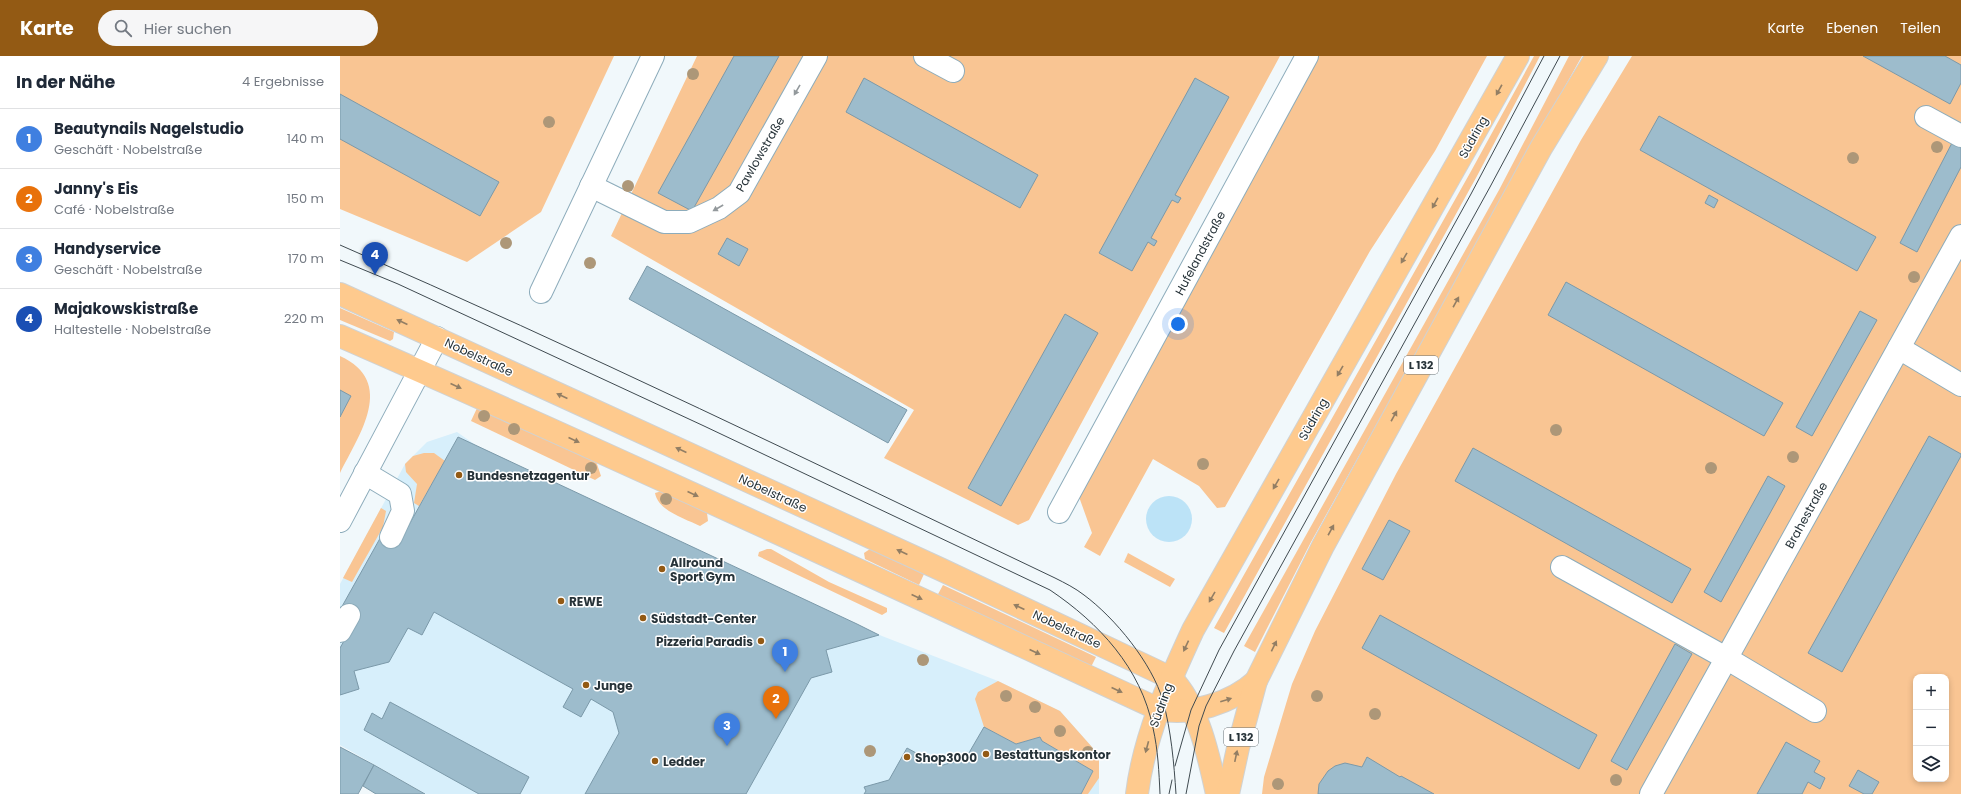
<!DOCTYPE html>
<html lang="de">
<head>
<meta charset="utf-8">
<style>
	:root { --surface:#fff; --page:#f6f6f7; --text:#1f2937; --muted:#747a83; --line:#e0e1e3; --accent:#935a14 }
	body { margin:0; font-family:Poppins,sans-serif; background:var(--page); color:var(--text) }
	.controls { position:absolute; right:12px; bottom:12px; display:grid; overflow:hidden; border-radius:8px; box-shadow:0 2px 6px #0003 }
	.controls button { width:36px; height:36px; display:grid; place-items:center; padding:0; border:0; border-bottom:1px solid var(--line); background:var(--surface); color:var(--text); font:20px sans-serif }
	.you { position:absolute; left:838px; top:268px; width:14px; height:14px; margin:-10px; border:3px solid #fff; border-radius:50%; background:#1a73e8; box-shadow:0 0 0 6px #1a73e833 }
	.badge { display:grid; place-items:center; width:26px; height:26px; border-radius:50%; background:var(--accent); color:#fff; font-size:13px; font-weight:700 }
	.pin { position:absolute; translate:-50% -33px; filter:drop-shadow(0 1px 2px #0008) }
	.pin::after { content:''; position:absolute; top:21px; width:14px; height:12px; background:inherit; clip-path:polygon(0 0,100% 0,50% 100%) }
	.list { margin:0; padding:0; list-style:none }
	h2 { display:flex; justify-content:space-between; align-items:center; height:52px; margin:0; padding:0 16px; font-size:17px }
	h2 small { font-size:13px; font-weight:400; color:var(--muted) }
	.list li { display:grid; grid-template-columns:26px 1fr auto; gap:12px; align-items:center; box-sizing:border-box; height:60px; padding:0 16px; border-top:1px solid var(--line) }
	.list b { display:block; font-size:15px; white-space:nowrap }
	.list p { margin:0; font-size:13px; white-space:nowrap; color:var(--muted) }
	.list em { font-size:13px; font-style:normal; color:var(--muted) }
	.icon { flex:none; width:22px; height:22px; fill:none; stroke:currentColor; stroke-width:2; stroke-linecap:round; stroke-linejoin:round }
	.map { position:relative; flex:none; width:1621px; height:738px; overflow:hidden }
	header { display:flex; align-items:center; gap:24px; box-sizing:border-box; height:56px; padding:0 20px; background:var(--accent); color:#fff }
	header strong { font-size:19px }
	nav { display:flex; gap:22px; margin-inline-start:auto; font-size:14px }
	.search { width:280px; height:36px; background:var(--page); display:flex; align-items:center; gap:10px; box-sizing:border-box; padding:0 14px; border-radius:22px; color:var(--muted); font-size:15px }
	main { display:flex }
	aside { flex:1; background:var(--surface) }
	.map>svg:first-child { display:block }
</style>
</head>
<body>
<header>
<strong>Karte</strong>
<div class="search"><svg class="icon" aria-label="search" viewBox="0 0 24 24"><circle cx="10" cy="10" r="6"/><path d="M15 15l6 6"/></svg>Hier suchen</div>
<nav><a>Karte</a><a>Ebenen</a><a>Teilen</a></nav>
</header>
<main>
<aside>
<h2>In der Nähe<small>4 Ergebnisse</small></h2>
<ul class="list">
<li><span class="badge" style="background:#3f7fe0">1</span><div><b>Beautynails Nagelstudio</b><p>Geschäft · Nobelstraße</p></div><em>140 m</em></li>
<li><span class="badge" style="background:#e8710a">2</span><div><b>Janny's Eis</b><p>Café · Nobelstraße</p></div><em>150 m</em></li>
<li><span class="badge" style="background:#3f7fe0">3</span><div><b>Handyservice</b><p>Geschäft · Nobelstraße</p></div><em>170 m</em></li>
<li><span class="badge" style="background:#1a4fb4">4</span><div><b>Majakowskistraße</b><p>Haltestelle · Nobelstraße</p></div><em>220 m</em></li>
</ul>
</aside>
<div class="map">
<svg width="1621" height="738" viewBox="0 0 1621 738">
	<rect width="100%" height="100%" fill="#f1f8fb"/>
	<polygon fill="#d7effb" points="117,376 137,390 542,580 658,625 720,655 752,691 759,705 759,738 86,738 0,689 0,528 65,408 87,386"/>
	<g fill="#f9c593" fill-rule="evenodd">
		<polygon points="0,0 274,0 201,156 127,206 0,153"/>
		<polygon points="357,0 940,0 689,464 678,469 544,402 574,354 271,180"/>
		<polygon points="978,0 1147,0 1095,95 1030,195 885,451 877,452 859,430 813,403 760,500 744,491 752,477 738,438"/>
		<polygon points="1194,0 1200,0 1137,120 884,577 874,572 1130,117"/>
		<polygon points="1229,0 1242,0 971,486 915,596 904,590 1159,134"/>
		<path d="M 1292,0 L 1621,0 L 1621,738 L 922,738 L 924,721 L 952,628 L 975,575 L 1056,418 L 1241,84 ZM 1576,621 L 1606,621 L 1606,723 L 1576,723 Z"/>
		<polygon points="0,252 54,276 53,283 50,285 0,264"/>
		<path d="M 0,300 C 57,326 19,379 0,417 Z"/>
		<polygon points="138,350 256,405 261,420 255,424 131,365"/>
		<polygon points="84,397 94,397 105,405 79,450 74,447 77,428 66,416 65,408 73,400"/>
		<path d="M 322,435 L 367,457 L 368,465 L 360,470 C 346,463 318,455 315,437 Z"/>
		<polygon points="41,452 46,455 43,471 12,526 3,522"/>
		<polygon points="427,493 431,493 489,526 547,552 547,556 542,559 418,500 419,496"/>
		<polygon points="530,493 584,518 579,529 525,503 524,497"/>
		<polygon points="788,497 835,523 830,531 784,506"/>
		<polygon points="603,529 756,601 751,611 597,540"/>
		<polygon points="658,625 720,655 752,691 759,705 759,722 748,738 741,738 753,715 702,685 700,681 676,688 644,671 635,643 638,636"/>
	</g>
	<circle fill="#bce3f7" cx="829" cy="463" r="23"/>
	<g fill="#9dbccc" stroke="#7b99a9">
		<polygon points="394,0 439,0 352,155 318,137"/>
		<polygon points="1523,0 1605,0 1621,9 1621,27 1610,48"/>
		<polygon points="524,22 698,119 680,152 506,56"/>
		<polygon points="855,22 889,41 835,139 841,142 838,147 832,144 811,182 817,185 814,190 808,186 792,215 759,197"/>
		<polygon points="0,38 159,126 140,160 0,83"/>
		<polygon points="1319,60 1536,181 1517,215 1300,94"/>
		<polygon points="1613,85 1621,89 1621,111 1577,196 1560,187"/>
		<polygon points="1369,139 1378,144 1374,152 1365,147"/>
		<polygon points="387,182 408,193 399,210 378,198"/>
		<polygon points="307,210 567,354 548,387 289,243"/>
		<polygon points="1226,226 1443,347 1424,380 1208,259"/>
		<polygon points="1520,255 1537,264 1472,380 1456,371"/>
		<polygon points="725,258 758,277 661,450 628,432"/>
		<polygon points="0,334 11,340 0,361"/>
		<polygon points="1589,380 1621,398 1621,400 1502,616 1468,597"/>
		<polygon points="118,381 517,568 539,579 486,594 492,616 471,622 406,738 245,738 279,677 273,656 251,643 241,661 223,651 233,633 94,556 82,579 68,572 49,606 14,615 19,633 0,639 0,592 16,564 0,554 43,477 60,485"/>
		<polygon points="1133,392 1351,513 1332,547 1115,425"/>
		<polygon points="1428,420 1445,430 1381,546 1364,536"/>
		<polygon points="1049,464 1070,475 1043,524 1022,513"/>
		<polygon points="1040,559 1257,679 1239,713 1022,592"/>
		<polygon points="1335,588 1352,598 1287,714 1271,705"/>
		<polygon points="50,646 189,721 180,738 139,738 24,674 32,657 42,663"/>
		<polygon points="644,671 676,688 700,681 702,685 753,715 741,738 524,738 526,735 524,731 549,724 567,692 600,710 626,702"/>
		<polygon points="1446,686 1480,705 1474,716 1485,722 1480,733 1468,726 1462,738 1417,738"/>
		<polygon points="0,691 34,709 18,738 0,738"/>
		<polygon points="1027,701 1060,721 1061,720 1094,738 978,738 979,728 988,715 995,710 1005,707 1022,711"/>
		<polygon points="34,709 85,738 36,738 23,730"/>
		<polygon points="1518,714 1539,726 1532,738 1524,738 1509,730"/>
	</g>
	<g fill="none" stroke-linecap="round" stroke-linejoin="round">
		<defs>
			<g id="minor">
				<polyline points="585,0 613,15"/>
				<polyline points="1586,61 1621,80"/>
				<polyline points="251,130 324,166 349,166 379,152 399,137 476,0"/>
				<polyline points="201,236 313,0"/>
				<polyline points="1559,292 1621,329"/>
				<polyline points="25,417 60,438 63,455 51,481"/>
				<polyline points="719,456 967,0"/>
				<polyline points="0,465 97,282"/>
				<polyline points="1222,511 1386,602 1475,655"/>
				<polyline points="0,575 9,559"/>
				<polyline points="1311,738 1621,180"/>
			</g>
			<g id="major">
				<path d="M 0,238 L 600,513 L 831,622 C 858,649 869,701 877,738"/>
				<path d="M 0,280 C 275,400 546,527 818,653 C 850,660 892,647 916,625"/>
				<path d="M 797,738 C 804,680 829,626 853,574 L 1178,0"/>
				<polyline points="888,738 898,692 916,625 983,490 1201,92 1257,0"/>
			</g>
		</defs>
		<use href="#minor" stroke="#8dacbb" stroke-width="24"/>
		<use href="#major" stroke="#cfd2d3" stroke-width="24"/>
		<use href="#minor" stroke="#fff" stroke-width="22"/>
		<use href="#major" stroke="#feca8e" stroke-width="22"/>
		<g stroke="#3f4a50" stroke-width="1">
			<path d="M 0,189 C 242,294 478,409 715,522 C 725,527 735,532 744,539 C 775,562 812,607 823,645 C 831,674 834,707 836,738"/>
			<path d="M 0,204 L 58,228 L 364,370 L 710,534 C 759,567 801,612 813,672 C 818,694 819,716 820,738"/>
			<polyline points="835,710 851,654 879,594 1131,138 1204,0"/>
			<polyline points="829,738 832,724"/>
			<polyline points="846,738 859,670 866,650 894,595 1150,131 1220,0"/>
		</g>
	</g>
	<g fill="#ad9778">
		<circle cx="353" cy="18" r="6"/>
		<circle cx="209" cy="66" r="6"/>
		<circle cx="1597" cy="91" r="6"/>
		<circle cx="1513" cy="102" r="6"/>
		<circle cx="288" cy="130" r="6"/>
		<circle cx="166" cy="187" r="6"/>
		<circle cx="250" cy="207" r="6"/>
		<circle cx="1574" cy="221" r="6"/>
		<circle cx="144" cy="360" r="6"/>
		<circle cx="174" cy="373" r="6"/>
		<circle cx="1216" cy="374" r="6"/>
		<circle cx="1453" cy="401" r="6"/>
		<circle cx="863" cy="408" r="6"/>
		<circle cx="251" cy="412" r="6"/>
		<circle cx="1371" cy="412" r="6"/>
		<circle cx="326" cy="443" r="6"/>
		<circle cx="583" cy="604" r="6"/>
		<circle cx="666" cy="640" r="6"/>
		<circle cx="977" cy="640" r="6"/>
		<circle cx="695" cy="651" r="6"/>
		<circle cx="1035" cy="658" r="6"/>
		<circle cx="720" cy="675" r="6"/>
		<circle cx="530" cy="695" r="6"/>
		<circle cx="748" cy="696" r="6"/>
		<circle cx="1276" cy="724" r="6"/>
		<circle cx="938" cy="728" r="6"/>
	</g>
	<defs><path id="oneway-solid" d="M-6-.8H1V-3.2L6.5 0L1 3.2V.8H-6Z"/></defs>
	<g fill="#93999c">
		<use href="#oneway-solid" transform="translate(457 34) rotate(120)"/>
		<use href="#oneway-solid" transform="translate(378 152) rotate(150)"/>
	</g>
	<g fill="#927e64">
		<use href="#oneway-solid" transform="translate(1159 34) rotate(119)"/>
		<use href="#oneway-solid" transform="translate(1095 147) rotate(119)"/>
		<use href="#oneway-solid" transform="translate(1064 202) rotate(120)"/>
		<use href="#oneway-solid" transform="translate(1116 246) rotate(-61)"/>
		<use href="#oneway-solid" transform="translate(62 266) rotate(-155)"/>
		<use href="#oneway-solid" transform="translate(1000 315) rotate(120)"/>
		<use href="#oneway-solid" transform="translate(116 330) rotate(24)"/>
		<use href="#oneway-solid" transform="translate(222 340) rotate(-155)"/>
		<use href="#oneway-solid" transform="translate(1054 360) rotate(-61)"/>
		<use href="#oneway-solid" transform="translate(234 384) rotate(24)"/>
		<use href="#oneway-solid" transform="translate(341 394) rotate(-155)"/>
		<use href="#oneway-solid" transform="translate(936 428) rotate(120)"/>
		<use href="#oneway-solid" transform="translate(353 438) rotate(24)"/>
		<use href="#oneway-solid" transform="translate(991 474) rotate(-61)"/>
		<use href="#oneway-solid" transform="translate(562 496) rotate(-155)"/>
		<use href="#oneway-solid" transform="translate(577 541) rotate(25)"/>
		<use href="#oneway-solid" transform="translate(872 541) rotate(120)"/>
		<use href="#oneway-solid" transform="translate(679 551) rotate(-155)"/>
		<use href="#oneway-solid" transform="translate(846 590) rotate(115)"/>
		<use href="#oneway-solid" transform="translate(934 590) rotate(-64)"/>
		<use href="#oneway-solid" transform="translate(695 596) rotate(25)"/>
		<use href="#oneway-solid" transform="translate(777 634) rotate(25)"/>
		<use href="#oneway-solid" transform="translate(886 644) rotate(-17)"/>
		<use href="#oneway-solid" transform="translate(807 691) rotate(105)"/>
		<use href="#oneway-solid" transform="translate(896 700) rotate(-78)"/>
	</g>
	<g fill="#935a14" stroke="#fff" stroke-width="1.5">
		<circle cx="119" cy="419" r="4"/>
		<circle cx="322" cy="513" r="4"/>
		<circle cx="221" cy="545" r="4"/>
		<circle cx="303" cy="562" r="4"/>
		<circle cx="421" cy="585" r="4"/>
		<circle cx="246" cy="629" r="4"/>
		<circle cx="646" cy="698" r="4"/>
		<circle cx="567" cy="701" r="4"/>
		<circle cx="315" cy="705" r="4"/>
	</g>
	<g text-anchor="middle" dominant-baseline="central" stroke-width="3" stroke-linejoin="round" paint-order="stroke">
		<g fill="#fff" stroke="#687074" stroke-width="1">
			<rect x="1064" y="300" width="34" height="18" rx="3"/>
			<rect x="884" y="672" width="34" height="18" rx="3"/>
		</g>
		<g font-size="11" font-weight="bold" fill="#273339">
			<text x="1081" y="309">L 132</text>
			<text x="901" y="681">L 132</text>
		</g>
		<g font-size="12" fill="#273339" stroke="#fff">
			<text transform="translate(1133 81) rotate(-61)">Südring</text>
			<text transform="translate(420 98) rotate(-60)">Pawlowstraße</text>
			<text transform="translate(860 197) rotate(-62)">Hufelandstraße</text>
			<text transform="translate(139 301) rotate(25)">Nobelstraße</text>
			<text transform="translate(973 363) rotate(-60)">Südring</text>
			<text transform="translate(433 437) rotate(25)">Nobelstraße</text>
			<text transform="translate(1466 459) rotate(-61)">Brahestraße</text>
			<text transform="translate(727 573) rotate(25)">Nobelstraße</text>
			<text transform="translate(821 649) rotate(-70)">Südring</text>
		</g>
		<g font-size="12" font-weight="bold" fill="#273339" stroke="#fff" text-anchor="start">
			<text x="127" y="419">Bundesnetzagentur</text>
			<text x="330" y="506">Allround<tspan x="330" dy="14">Sport Gym</tspan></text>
			<text x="229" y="545">REWE</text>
			<text x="311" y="562">Südstadt-Center</text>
			<text x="413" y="585" text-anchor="end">Pizzeria Paradis</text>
			<text x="254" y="629">Junge</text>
			<text x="654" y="698">Bestattungskontor</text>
			<text x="575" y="701">Shop3000</text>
			<text x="323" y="705">Ledder</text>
		</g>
	</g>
</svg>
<div class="controls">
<button>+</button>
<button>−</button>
<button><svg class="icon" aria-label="layers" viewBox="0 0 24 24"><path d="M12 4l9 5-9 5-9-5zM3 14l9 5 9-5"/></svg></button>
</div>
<div class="you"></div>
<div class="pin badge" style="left:445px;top:616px;background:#3f7fe0">1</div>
<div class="pin badge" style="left:436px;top:663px;background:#e8710a">2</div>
<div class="pin badge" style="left:387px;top:690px;background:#3f7fe0">3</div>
<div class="pin badge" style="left:35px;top:219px;background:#1a4fb4">4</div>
</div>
</main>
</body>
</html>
